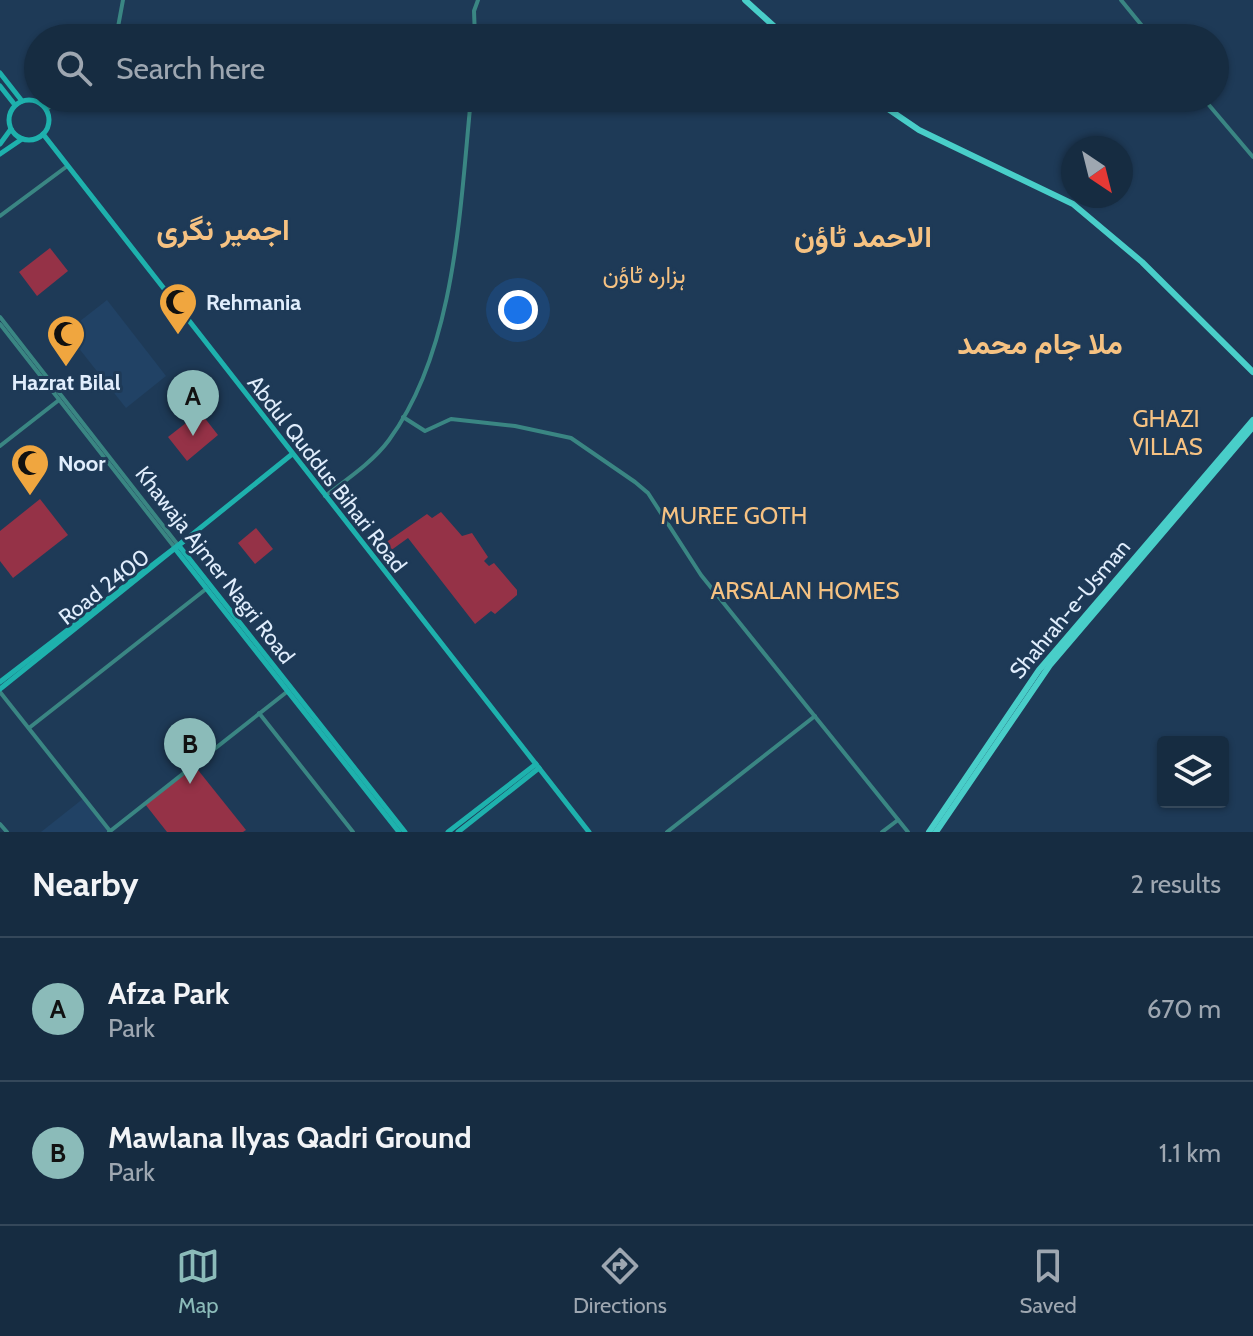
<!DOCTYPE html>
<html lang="en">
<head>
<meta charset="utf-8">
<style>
	:root { --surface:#162c41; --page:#23384c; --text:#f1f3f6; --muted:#9ea7b1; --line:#35485a; --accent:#8bbbb9 }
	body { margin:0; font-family:Cabin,Vazirmatn,sans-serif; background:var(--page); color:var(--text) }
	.controls { position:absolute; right:24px; bottom:24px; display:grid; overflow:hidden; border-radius:8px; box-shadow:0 2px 6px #0004 }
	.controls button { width:72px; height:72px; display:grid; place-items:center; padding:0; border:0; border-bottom:2px solid var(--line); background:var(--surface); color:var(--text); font:40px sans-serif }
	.compass { position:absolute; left:1061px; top:136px; width:72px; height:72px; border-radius:50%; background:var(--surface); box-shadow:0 2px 6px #0004; rotate:145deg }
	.you { position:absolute; left:518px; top:310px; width:28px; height:28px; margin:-20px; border:6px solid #fff; border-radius:50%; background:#1a73e8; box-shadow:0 0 0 12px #1a73e833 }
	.badge { display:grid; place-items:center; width:52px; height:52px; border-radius:50%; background:var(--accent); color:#111; font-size:26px; font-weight:700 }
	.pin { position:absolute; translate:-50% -66px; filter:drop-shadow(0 2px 4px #0008) }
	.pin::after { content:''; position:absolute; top:42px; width:28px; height:24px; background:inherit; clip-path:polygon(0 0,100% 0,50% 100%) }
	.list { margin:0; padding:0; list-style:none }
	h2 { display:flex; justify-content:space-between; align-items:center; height:104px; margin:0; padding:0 32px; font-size:34px }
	h2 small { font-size:26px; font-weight:400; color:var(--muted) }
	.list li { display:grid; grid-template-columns:52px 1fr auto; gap:24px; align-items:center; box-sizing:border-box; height:144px; padding:0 32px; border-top:2px solid var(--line) }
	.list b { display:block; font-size:30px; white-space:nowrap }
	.list p { margin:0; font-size:26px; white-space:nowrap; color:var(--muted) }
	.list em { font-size:26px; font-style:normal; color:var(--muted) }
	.icon { flex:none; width:44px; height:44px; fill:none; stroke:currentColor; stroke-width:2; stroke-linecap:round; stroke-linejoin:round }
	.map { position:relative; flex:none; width:1253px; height:832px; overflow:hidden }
	.search { position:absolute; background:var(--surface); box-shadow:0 2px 6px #0004; left:24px; right:24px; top:24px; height:88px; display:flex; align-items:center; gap:20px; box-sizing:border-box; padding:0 28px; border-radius:44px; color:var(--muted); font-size:30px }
	.sheet { height:392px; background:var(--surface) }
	nav { display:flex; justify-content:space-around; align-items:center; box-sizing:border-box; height:112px; border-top:2px solid var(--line); background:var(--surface); font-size:22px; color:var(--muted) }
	nav a { display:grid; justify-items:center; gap:4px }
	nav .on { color:var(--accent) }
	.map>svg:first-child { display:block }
</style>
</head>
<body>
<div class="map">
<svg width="1253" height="832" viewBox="0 0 1253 832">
	<rect width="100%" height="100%" fill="#1e3a57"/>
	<g fill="#214265">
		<polygon points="107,300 166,376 126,408 66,332"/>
		<polygon points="84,798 109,832 41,832"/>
	</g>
	<g fill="#953247">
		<polygon points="50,248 68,271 37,296 19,272"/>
		<polygon points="200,412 218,435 187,461 168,437"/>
		<polygon points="40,499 68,535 13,578 0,561 0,531"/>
		<polygon points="441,512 462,536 472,533 488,557 484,561 489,566 494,563 517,590 517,595 495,614 491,611 475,624 408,538 390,551 385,543 427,514 432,518"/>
		<polygon points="256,528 273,549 255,564 238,543"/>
		<polygon points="194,765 246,830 243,832 167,832 145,804"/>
	</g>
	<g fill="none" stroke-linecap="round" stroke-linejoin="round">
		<g stroke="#3a8683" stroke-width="4">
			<polyline points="1121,0 1152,38"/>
			<polyline points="116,38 123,0"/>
			<polyline points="475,38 474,11 478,0"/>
			<polyline points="1203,98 1253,157"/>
			<polyline points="47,109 62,98"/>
			<polyline points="0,216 66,167"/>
			<polyline points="0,317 178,545"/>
			<polyline points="0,324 175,548"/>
			<polyline points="403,417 425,431 451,419 515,426 571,438 635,482 648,493 701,575 908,832"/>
			<polyline points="0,446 59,400"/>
			<path d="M 325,496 C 346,480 373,462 389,440 C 456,349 460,207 471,98"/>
			<polyline points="0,692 110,831"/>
			<polyline points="259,713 353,832"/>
			<polyline points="29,728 206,589"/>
			<polyline points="0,824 7,832"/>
			<polyline points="109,832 288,691"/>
			<polyline points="667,832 815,716"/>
			<polyline points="882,832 898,820"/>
		</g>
		<g stroke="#1eb1ad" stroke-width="5">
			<polyline points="0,73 22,101"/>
			<polyline points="0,86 15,105"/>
			<circle cx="29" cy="120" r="20"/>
			<polyline points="43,134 589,832"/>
			<polyline points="0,144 11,129"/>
			<polyline points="0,154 22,139"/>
			<polyline points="180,547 405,832"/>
			<polyline points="176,550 399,832"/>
			<polyline points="0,682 185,540"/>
			<polyline points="0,689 291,455"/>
			<polyline points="448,832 536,764"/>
			<polyline points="458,832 539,768"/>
		</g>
		<g stroke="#49cec9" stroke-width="6">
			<polyline points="745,0 787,38"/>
			<polyline points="872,98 919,130 1073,204 1142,262 1253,372"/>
			<polyline points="929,832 1039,670 1253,420"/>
			<polyline points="936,832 1050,665 1253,427"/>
		</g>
	</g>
	<defs>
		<symbol id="mosque-pin" viewBox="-11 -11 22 30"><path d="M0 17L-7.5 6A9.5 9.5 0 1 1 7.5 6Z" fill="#f0a63f" stroke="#1e3a57"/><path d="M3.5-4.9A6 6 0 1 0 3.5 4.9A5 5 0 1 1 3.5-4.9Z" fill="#111"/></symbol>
	</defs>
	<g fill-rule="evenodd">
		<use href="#mosque-pin" x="156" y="280" width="44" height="60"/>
		<use href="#mosque-pin" x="44" y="312" width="44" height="60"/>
		<use href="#mosque-pin" x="8" y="441" width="44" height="60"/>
	</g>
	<g text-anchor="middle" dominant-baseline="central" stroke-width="6" stroke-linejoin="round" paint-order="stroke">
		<g font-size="22" font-weight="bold" fill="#e0edfc" stroke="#1e3a57" text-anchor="start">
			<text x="206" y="302">Rehmania</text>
			<text x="66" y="382" text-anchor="middle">Hazrat Bilal</text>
			<text x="58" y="463">Noor</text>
		</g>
		<g font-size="22" fill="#e0edfc" stroke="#1e3a57">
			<text transform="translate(327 474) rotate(52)">Abdul Quddus Bihari Road</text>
			<text transform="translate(215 565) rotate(52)">Khawaja Ajmer Nagri Road</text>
			<text transform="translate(104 587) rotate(-38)">Road 2400</text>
			<text transform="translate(1070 609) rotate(-50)">Shahrah-e-Usman</text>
		</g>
		<g font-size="24" fill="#f6c282" stroke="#1e3a57">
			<text x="644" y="274">ہزارہ ٹاؤن</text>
			<text x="1166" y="418">GHAZI<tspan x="1166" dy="28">VILLAS</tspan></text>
			<text x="734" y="515">MUREE GOTH</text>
			<text x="805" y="590">ARSALAN HOMES</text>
		</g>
		<g font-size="30" font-weight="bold" fill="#f6c282" stroke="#1e3a57">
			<text x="223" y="229">اجمیر نگری</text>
			<text x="863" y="236">الاحمد ٹاؤن</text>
			<text x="1040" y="343">ملا جام محمد</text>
		</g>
	</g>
</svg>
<div class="controls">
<button><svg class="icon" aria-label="layers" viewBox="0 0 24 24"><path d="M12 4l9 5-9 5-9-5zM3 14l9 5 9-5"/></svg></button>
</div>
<svg class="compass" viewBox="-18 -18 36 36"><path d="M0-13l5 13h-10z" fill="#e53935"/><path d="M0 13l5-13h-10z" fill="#9ea7b1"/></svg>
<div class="you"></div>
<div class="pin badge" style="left:193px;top:436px">A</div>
<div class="pin badge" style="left:190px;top:784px">B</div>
<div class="search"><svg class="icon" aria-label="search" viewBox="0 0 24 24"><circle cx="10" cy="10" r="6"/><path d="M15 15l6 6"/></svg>Search here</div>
</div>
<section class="sheet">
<h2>Nearby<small>2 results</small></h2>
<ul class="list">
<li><span class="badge">A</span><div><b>Afza Park</b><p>Park</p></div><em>670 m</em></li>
<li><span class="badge">B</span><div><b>Mawlana Ilyas Qadri Ground</b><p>Park</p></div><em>1.1 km</em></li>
</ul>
</section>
<nav>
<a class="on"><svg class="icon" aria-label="map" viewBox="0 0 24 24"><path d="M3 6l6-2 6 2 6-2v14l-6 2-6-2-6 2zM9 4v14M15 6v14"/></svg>Map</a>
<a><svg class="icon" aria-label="directions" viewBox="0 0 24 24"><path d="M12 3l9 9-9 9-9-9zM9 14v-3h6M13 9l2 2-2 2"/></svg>Directions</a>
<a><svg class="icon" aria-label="saved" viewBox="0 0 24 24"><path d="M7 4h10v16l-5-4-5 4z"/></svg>Saved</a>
</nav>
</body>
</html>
